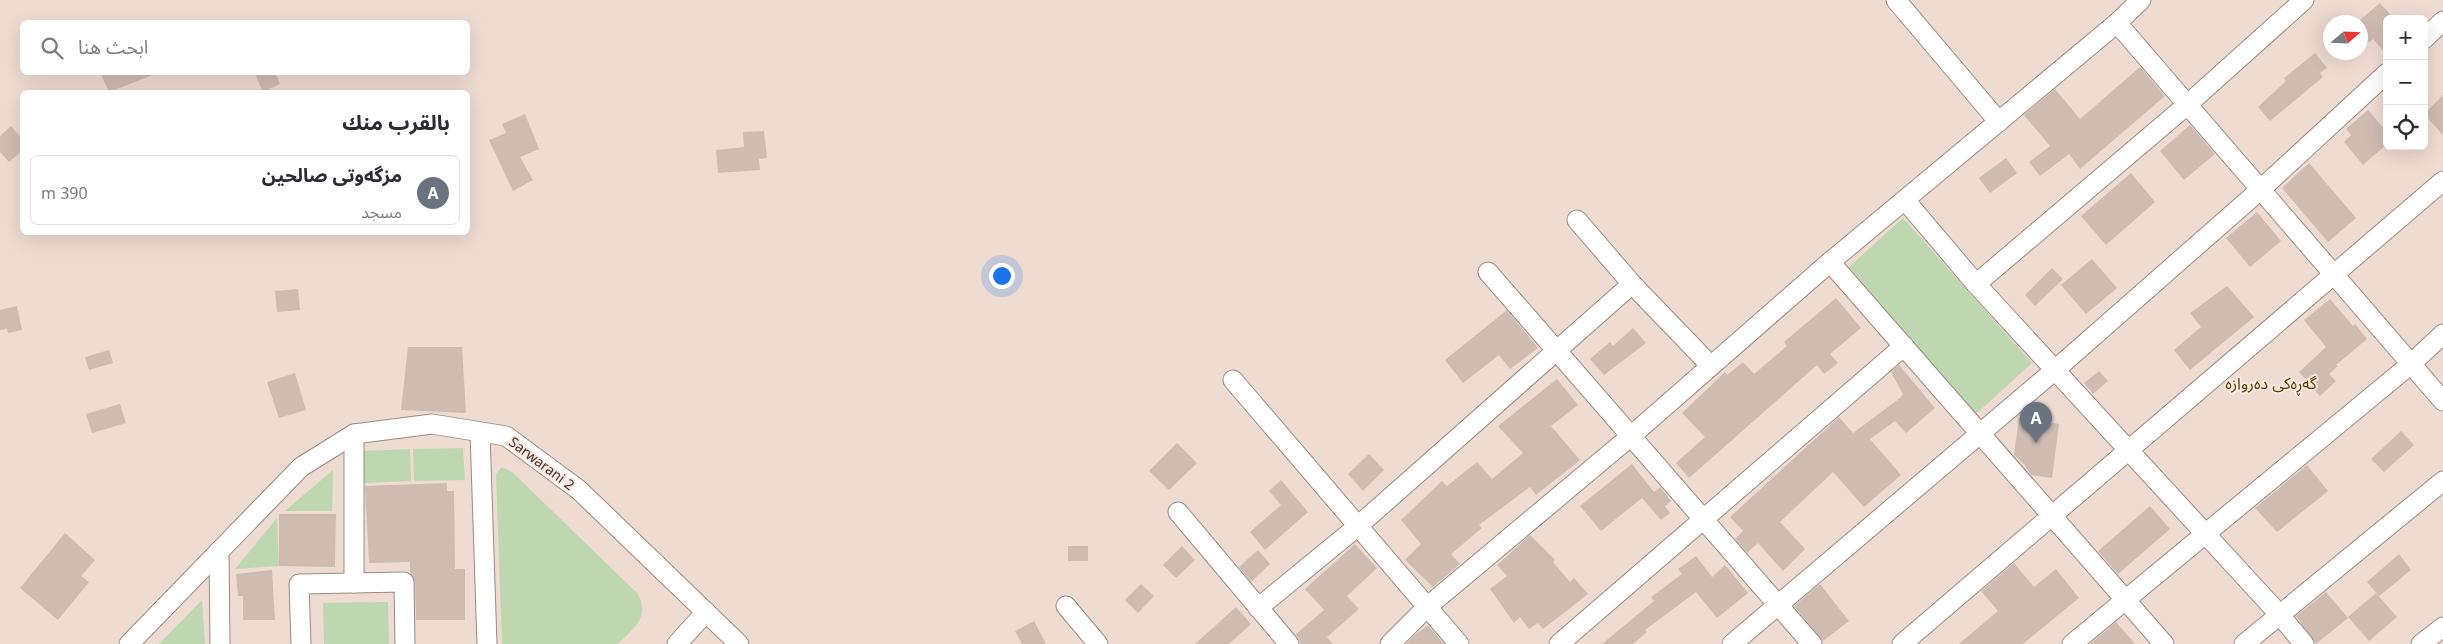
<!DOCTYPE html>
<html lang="ar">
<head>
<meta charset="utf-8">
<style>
	:root { --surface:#fff; --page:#f2f2f3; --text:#2b2b33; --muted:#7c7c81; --line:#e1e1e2; --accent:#ea580c }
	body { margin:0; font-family:"Noto Sans","Noto Sans Arabic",sans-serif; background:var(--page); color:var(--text); direction:rtl }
	.controls { position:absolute; right:15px; top:15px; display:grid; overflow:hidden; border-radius:8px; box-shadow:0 5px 20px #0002 }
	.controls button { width:45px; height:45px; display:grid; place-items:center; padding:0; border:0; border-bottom:1px solid var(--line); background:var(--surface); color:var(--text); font:25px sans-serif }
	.compass { position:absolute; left:2323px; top:15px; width:45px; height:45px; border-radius:50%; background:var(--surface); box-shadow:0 5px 20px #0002; rotate:71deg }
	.you { position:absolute; left:1001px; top:275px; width:18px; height:18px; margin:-12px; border:4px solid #fff; border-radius:50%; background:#1a73e8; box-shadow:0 0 0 8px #1a73e833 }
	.badge { display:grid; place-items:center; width:32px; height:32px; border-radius:50%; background:var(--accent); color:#fff; font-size:16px; font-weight:700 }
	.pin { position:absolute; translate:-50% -41px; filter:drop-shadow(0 1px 2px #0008) }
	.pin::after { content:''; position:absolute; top:26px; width:18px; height:15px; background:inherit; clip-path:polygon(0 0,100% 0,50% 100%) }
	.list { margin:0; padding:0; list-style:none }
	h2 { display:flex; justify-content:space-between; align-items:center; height:65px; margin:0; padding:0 20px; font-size:21px }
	h2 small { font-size:16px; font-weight:400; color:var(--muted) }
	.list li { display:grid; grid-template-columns:32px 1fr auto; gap:15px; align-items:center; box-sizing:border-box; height:70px; margin:0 10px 10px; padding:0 10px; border:1px solid var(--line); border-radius:8px }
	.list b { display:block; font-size:19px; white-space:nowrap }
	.list p { margin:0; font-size:16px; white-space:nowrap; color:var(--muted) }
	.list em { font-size:16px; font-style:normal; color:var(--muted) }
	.icon { flex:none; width:28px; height:28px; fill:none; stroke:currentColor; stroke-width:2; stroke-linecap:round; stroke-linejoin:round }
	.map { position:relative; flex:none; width:2443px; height:644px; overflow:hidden; direction:ltr }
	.search { position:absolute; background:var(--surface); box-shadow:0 5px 20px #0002; left:20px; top:20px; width:450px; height:55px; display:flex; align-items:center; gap:12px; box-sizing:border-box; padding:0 18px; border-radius:8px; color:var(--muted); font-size:19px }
	.panel { position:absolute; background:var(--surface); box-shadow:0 5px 20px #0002; left:20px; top:90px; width:450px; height:145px; border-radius:8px; direction:rtl }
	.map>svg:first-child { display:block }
</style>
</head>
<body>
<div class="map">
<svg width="2443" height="644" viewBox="0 0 2443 644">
	<rect width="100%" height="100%" fill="#eedbd2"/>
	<g fill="#bfd7b1">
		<polygon points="1903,218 2032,363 1976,414 1849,267"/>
		<polygon points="463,448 465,480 414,481 413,449"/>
		<polygon points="410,449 411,481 362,483 361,451"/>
		<path d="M 502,467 L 512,472 L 638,594 C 650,617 634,629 617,644 L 502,644 L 496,474 Z"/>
		<polygon points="333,470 332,511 285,511"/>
		<polygon points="277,518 279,566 235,569"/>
		<polygon points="202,600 205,644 159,644"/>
		<polygon points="388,602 389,644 324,644 323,603"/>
	</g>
	<g fill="#cebcb2">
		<polygon points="2380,3 2390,14 2387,17 2387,55 2373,39 2360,49 2360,20"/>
		<polygon points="2315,53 2327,68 2320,73 2323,77 2270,121 2258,107 2286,81 2284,78"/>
		<polygon points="2140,67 2165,96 2080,169 2069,154 2040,176 2029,162 2050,146 2024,115 2055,89 2080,119"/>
		<polygon points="100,72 158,72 158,73 109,92"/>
		<polygon points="254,72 275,72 280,84 263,92"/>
		<polygon points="2443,95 2443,135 2424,114"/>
		<polygon points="2368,110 2387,132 2387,144 2363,165 2344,142 2351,135 2346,129"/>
		<polygon points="525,114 539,149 520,157 533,180 513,191 489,140 506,133 502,124"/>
		<polygon points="2190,125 2215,154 2184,180 2160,151"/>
		<polygon points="11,126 22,139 22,151 9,162 0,152 0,136"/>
		<polygon points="764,131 767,158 759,159 760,170 718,173 716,150 744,147 743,132"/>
		<polygon points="2006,158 2017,173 1990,193 1979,178"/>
		<polygon points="2309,163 2356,218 2328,242 2282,188"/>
		<polygon points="2131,173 2155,202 2106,245 2081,216"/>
		<polygon points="2257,212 2281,241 2250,267 2226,238"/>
		<polygon points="2092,259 2117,288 2086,314 2061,285"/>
		<polygon points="2052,268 2063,279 2035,306 2025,295"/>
		<polygon points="2227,286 2254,317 2190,370 2174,350 2201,327 2190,313"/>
		<polygon points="298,289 300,310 277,312 275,291"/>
		<polygon points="1836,298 1861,328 1830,354 1838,363 1824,374 1817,365 1689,478 1676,463 1705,437 1682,413 1725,372 1727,375 1743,362 1754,374 1787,346 1784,342"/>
		<polygon points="2330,299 2353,326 2355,324 2367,339 2336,365 2338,366 2329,374 2336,381 2320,396 2299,372 2326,347 2304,320"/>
		<polygon points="17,306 22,330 8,333 7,329 0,330 0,310"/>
		<polygon points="1507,310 1538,348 1510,369 1499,355 1463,383 1445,360"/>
		<polygon points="1633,328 1646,343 1604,375 1590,359 1610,342 1613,346"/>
		<polygon points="408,347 462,347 466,413 401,410"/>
		<polygon points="109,350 113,363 89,370 85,357"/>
		<polygon points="1899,365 1935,408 1906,433 1895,421 1870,439 1901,475 1864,507 1833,472 1780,522 1805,549 1783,571 1758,543 1747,553 1735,539 1743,531 1730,517 1839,417 1853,433 1900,398 1903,394 1891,372"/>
		<polygon points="2099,371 2108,381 2093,394 2084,383"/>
		<polygon points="295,373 306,410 279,418 267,382"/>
		<polygon points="1557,379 1578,405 1551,426 1580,460 1536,495 1530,487 1479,525 1482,528 1451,554 1460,564 1433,587 1405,560 1421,544 1401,520 1442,481 1447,486 1477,462 1492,479 1523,453 1498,426"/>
		<polygon points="120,404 126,423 92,433 86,414"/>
		<polygon points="2019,418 2059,424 2052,478 2031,475 2024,464 2014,455"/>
		<polygon points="2401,431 2414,445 2384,472 2371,459"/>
		<polygon points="1177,443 1197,463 1169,490 1149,471"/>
		<polygon points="1369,454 1384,470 1363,491 1348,474"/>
		<polygon points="1632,464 1654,492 1660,487 1671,501 1665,506 1670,513 1661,520 1642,498 1601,531 1580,506"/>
		<polygon points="2307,465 2328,491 2277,532 2255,508"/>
		<polygon points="1281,480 1308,512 1265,550 1250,532 1281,505 1269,491"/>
		<polygon points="447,483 447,491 454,491 455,569 465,569 465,620 416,620 415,582 410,572 410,562 369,563 365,486"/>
		<polygon points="2150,506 2170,529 2118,574 2098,551"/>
		<polygon points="279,514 336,514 335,567 279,566"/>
		<polygon points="65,533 95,560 81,576 89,582 58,620 20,588"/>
		<polygon points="1530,535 1555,560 1553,562 1570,582 1574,578 1588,594 1543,629 1538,623 1529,629 1520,617 1514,623 1490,589 1507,576 1497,565"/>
		<polygon points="1355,544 1377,568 1347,596 1359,609 1327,637 1333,644 1301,644 1296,634 1324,610 1305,589"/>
		<rect x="1068" y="546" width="20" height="15"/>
		<polygon points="1182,546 1195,560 1176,578 1163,565"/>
		<polygon points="1258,550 1270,564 1251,582 1239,567"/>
		<polygon points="2399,554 2411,570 2379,596 2367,582"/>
		<polygon points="1696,556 1712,577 1725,565 1748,593 1717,618 1696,592 1645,630 1647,632 1633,644 1602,644 1654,601 1651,597 1682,574 1678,569"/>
		<polygon points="2014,563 2034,587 2056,569 2079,598 2023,644 1959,644 1998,611 1981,591"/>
		<polygon points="272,570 275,620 243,620 243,596 238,596 236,574"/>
		<polygon points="1141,584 1154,596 1138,613 1125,600"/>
		<polygon points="1820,584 1849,621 1823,641 1794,606"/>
		<polygon points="2326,592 2348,618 2316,644 2296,616"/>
		<polygon points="2376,593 2397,617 2369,641 2348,617"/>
		<polygon points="1236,607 1251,624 1229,644 1195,644"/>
		<polygon points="1034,621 1046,644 1022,644 1015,631"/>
		<polygon points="2116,622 2135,644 2090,644"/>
		<polygon points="1428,625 1444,644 1406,644 1415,635"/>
	</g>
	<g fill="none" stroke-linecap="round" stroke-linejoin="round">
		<defs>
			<g id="minor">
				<polyline points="1896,0 1999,122"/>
				<polyline points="2117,23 2443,401"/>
				<polyline points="2424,39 2443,21"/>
				<polyline points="1905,200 1976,284 2279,614 2304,644"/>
				<polyline points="1577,220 1632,284 1711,366"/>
				<polyline points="1830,262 2164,644"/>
				<polyline points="1488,272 1812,644"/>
				<polyline points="1976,284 2187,105 2304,0"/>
				<polyline points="1233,380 1459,644"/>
				<polyline points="480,432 487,644"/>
				<polyline points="1178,512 1289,644"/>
				<polyline points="219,551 220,644"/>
				<polyline points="354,583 354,434"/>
				<polyline points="1066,606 1098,644"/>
				<polyline points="1258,608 1358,526 1632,284"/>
				<polyline points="129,644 301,467 354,434 432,424 506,436 579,490 739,644"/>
				<polyline points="301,644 299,584 404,582 405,644"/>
				<polyline points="677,644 706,612"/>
				<polyline points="1390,644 1427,607 1631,436 1830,262 2117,23 2141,0"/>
				<polyline points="1559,644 1904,346"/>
				<polyline points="1732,644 2055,370 2260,190 2387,73"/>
				<polyline points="1902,644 2443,181"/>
				<polyline points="2072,644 2411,364 2443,334"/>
				<polyline points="2244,644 2443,481"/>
				<polyline points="2421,644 2443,627"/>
			</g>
		</defs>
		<use href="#minor" stroke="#9b8a81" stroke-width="21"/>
		<use href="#minor" stroke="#fff" stroke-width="19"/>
	</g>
	<g text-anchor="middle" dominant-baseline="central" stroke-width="4" stroke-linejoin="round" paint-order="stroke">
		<g font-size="14" fill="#3b3330" stroke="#fce8df">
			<text transform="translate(542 463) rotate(37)">Sarwarani 2</text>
		</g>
		<g font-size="16" fill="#573c00" stroke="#fce8df">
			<text x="2271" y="383">گەڕەکی دەروازە</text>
		</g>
	</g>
</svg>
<div class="controls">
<button>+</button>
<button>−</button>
<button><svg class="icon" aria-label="locate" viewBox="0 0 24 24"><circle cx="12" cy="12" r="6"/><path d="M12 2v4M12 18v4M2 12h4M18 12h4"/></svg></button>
</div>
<svg class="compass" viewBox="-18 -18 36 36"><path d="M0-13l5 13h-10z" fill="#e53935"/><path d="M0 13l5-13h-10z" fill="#7c7c81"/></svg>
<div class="you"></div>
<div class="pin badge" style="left:2036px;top:443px;background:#6b7280">A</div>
<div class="search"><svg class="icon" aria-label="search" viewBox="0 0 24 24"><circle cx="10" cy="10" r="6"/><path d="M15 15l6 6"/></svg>ابحث هنا</div>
<section class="panel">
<h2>بالقرب منك<small></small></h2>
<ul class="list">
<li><span class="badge" style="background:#6b7280">A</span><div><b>مزگەوتی صالحین</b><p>مسجد</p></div><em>390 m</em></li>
</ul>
</section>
</div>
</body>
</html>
